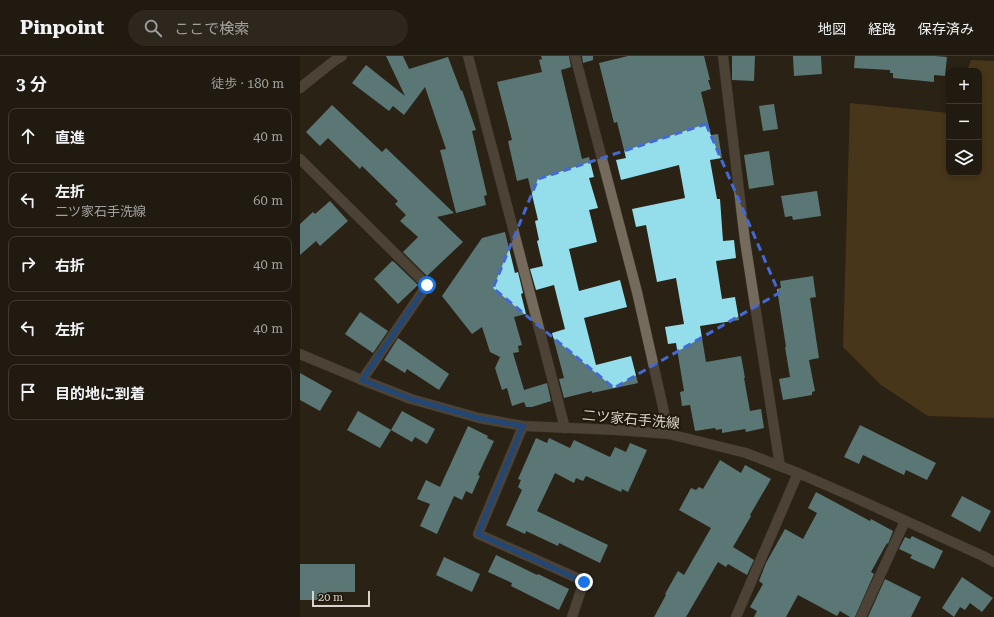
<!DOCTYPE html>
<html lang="ja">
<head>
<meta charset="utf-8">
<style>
	:root { --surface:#201a10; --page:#2d271e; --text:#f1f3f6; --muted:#a2a19f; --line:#3d3830 }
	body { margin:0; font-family:"Roboto Serif","Noto Sans JP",serif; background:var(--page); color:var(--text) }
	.controls { position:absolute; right:12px; top:12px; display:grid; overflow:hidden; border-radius:8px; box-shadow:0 2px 6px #0003 }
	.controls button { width:36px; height:36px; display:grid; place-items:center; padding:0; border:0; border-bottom:1px solid var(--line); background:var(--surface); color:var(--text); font:20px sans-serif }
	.scale { position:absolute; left:12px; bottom:10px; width:58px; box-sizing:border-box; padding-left:4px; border:2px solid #d9d3cb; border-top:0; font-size:11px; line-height:14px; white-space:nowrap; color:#d9d3cb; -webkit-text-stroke:3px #21190c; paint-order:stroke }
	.stop { position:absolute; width:12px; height:12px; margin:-9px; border:3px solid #1a73e8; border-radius:50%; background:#fff }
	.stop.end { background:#1a73e8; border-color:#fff; box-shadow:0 1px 4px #0008 }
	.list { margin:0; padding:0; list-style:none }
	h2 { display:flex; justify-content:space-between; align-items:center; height:52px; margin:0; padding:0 16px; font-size:17px }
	h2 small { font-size:13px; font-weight:400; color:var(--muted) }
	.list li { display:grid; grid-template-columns:26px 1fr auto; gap:12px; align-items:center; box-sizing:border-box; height:56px; margin:0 8px 8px; padding:0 8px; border:1px solid var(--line); border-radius:8px }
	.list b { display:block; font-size:15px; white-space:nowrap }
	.list p { margin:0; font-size:13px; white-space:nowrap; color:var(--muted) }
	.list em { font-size:13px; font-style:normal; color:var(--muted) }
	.icon { flex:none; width:22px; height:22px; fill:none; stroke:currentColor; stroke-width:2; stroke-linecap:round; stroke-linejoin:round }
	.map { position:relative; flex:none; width:694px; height:561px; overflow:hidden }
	header { display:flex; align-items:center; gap:24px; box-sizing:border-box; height:56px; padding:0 20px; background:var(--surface); border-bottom:1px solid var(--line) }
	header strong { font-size:19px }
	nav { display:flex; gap:22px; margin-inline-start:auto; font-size:14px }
	.search { width:280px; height:36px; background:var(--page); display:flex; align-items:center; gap:10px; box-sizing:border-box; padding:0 14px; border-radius:22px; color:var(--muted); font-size:15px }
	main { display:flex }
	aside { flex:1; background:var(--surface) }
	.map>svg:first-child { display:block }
</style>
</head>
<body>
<header>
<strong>Pinpoint</strong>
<div class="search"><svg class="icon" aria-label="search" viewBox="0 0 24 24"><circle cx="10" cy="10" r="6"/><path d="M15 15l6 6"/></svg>ここで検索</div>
<nav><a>地図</a><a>経路</a><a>保存済み</a></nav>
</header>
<main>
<aside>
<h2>3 分<small>徒歩 · 180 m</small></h2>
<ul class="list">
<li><svg class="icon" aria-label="ahead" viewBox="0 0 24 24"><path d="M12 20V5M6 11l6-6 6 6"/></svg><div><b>直進</b></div><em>40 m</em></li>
<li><svg class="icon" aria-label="left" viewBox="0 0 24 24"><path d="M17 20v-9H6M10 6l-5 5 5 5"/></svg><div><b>左折</b><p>二ツ家石手洗線</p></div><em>60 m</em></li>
<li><svg class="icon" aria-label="right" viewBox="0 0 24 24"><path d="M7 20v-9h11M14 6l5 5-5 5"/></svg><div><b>右折</b></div><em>40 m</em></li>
<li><svg class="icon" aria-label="left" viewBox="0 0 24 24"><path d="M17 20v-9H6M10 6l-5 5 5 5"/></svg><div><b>左折</b></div><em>40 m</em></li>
<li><svg class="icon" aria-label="arrive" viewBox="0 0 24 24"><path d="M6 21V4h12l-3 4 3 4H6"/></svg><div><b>目的地に到着</b></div></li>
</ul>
</aside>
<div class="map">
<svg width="694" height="561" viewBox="0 0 694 561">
	<rect width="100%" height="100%" fill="#2a2215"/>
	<polygon fill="#6a4e1e" points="671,4 694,5 694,362 628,360 581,329 543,291 550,47 649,57 649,117 679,117 679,15 667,15"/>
	<g fill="#94ddea">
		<polygon points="86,0 103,0 109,13 148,1 161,35 162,34 176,74 172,75 187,139 184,140 186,149 156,157 140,94 146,93 125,31 104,59 93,50 89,55 52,27 66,9 105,40"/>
		<polygon points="241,0 269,0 271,11 261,14 282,103 289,101 294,121 289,122 298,152 289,154 297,186 269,193 279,235 320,224 327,251 284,262 296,309 331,300 338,327 292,337 292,335 264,342 259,323 264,322 252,277 265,273 254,229 236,234 230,213 243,210 237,185 239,184 235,165 238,164 228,122 217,125 208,85 212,84 197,26 242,16 239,4 242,3"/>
		<polygon points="282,0 293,0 293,4 283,7"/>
		<polygon points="328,0 404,0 410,24 408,24 411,33 401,36 411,79 418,78 422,102 410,104 417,143 420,143 423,185 434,184 436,202 416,205 422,243 435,241 439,264 400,270 406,306 441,300 445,322 444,322 450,355 461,353 464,372 446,376 445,373 422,377 422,373 416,374 415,372 395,375 390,349 382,350 380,336 384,335 376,287 368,288 365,271 384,268 376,222 357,226 346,169 336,171 332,153 385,142 379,109 321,124 316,104 326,102 317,66 314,67 299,7"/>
		<polygon points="432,0 455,0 454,25 432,24"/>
		<polygon points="493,0 521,0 522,18 494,20"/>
		<polygon points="555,0 635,0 647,1 645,20 634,19 634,26 593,22 593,17 590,17 590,14 554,12"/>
		<polygon points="474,48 478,73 463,75 459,50"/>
		<polygon points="32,49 82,96 86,92 154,157 137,161 163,186 127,220 103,196 118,181 100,165 106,159 95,148 98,145 62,110 60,113 28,82 20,90 6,76"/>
		<polygon points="469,95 474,129 449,133 444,99"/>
		<polygon points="517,135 521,160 493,164 492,160 485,161 481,140"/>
		<polygon points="30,145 48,165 20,190 16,185 0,199 0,168 13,156 15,158"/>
		<polygon points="205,176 215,217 218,216 223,237 221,238 226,258 214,261 222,289 218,290 219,296 213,297 224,334 247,327 251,345 232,351 226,351 224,346 212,350 207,332 202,334 195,312 200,301 190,296 182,271 172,278 142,240 182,182"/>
		<polygon points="92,205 94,206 118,229 98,248 74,223"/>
		<polygon points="513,220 516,241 510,242 519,302 509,304 515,335 512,336 512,339 483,344 479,323 490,321 485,291 486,291 477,233 481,232 480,225"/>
		<polygon points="60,256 88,275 73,297 45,278"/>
		<polygon points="98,282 149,318 139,334 107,313 105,317 84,304"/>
		<polygon points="0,317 32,335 20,355 0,344"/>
		<polygon points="58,355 91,374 80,392 47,374"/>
		<polygon points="102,355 135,373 127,388 115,381 112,386 91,374"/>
		<polygon points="560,369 636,407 627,424 606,414 604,419 563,399 559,408 544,401"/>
		<polygon points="168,370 188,380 187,382 194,385 178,419 180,420 172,438 166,435 162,444 154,440 137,478 120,470 130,448 117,443 126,424 140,431"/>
		<polygon points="236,382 247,387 249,382 270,392 274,384 310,401 315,391 326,396 330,387 347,394 328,436 322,433 321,436 286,420 283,425 276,422 274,427 255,417 237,455 308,489 300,507 259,487 258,490 226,475 225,478 206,469 222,434 218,431 221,424 218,423"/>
		<polygon points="420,404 441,417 445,409 471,423 450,459 451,460 433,491 454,504 447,519 428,508 426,511 418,506 386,561 354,561 366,539 365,538 378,515 384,519 411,472 379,454 391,432 396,434 399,431 403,433"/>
		<polygon points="516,436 570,465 571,463 593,475 588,488 587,487 571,516 574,518 555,561 550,561 540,555 537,560 498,539 486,561 454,561 457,555 450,551 463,528 459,525 466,507 485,473 503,483 517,457 508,452"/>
		<polygon points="662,440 691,455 680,476 651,460"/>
		<polygon points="612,480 643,495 634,513 610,502 612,499 599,493 605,481 610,483"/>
		<polygon points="196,499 237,519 238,518 269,533 259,554 211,530 212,527 188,516"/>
		<polygon points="144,501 180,518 172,536 136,519"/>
		<polygon points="0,508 55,508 55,536 27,536 27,544 0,544"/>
		<polygon points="662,521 693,542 682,556 670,547 665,554 660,551 654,561 642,552"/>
		<polygon points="585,523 621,541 611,561 568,561"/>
	</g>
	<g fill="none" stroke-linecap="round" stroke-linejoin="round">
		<defs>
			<g id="minor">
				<polyline points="168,0 265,372"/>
				<polyline points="275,0 337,236 369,378"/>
				<polyline points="423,0 445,185 480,410"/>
				<polyline points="0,32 34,5 42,0"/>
				<polyline points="0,103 127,229 62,324"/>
				<polyline points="223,370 178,478 284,525 272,561"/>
				<polyline points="436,561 498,417"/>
				<polyline points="561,561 605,465"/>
			</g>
			<polyline id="tertiary" points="0,298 62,324 111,343 179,362 223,370 317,374 369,378 446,397 498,417 551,440 683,500 694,506"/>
		</defs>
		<use href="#minor" stroke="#433b32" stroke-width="11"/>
		<use href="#tertiary" stroke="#433b32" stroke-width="11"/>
		<use href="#minor" stroke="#756b5d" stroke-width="10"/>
		<use href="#tertiary" stroke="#756b5d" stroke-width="10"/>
	</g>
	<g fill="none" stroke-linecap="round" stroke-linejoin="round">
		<polyline stroke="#1a73e8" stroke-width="5" points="127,229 62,324 111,343 178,362 223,370 178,478 284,526"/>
	</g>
	<path d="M0 0H694V561H0ZM 406,68 L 479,237 L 314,332 L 193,232 L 238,123 Z" fill="#2a2215" fill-opacity=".55" fill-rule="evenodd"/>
	<path fill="none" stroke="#4369d5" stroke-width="3" stroke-dasharray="8 5" stroke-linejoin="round" d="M 406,68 L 479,237 L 314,332 L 193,232 L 238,123 Z"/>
	<g text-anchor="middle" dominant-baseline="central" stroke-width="4" stroke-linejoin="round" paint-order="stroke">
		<g font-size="14" fill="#d9d3cb" stroke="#21190c">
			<text transform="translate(331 363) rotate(5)">二ツ家石手洗線</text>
		</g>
	</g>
</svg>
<div class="controls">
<button>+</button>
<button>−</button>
<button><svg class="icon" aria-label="layers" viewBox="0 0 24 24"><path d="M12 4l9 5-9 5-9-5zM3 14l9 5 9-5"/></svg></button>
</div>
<div class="scale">20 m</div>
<div class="stop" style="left:127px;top:229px"></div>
<div class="stop end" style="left:284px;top:526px"></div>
</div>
</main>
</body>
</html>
